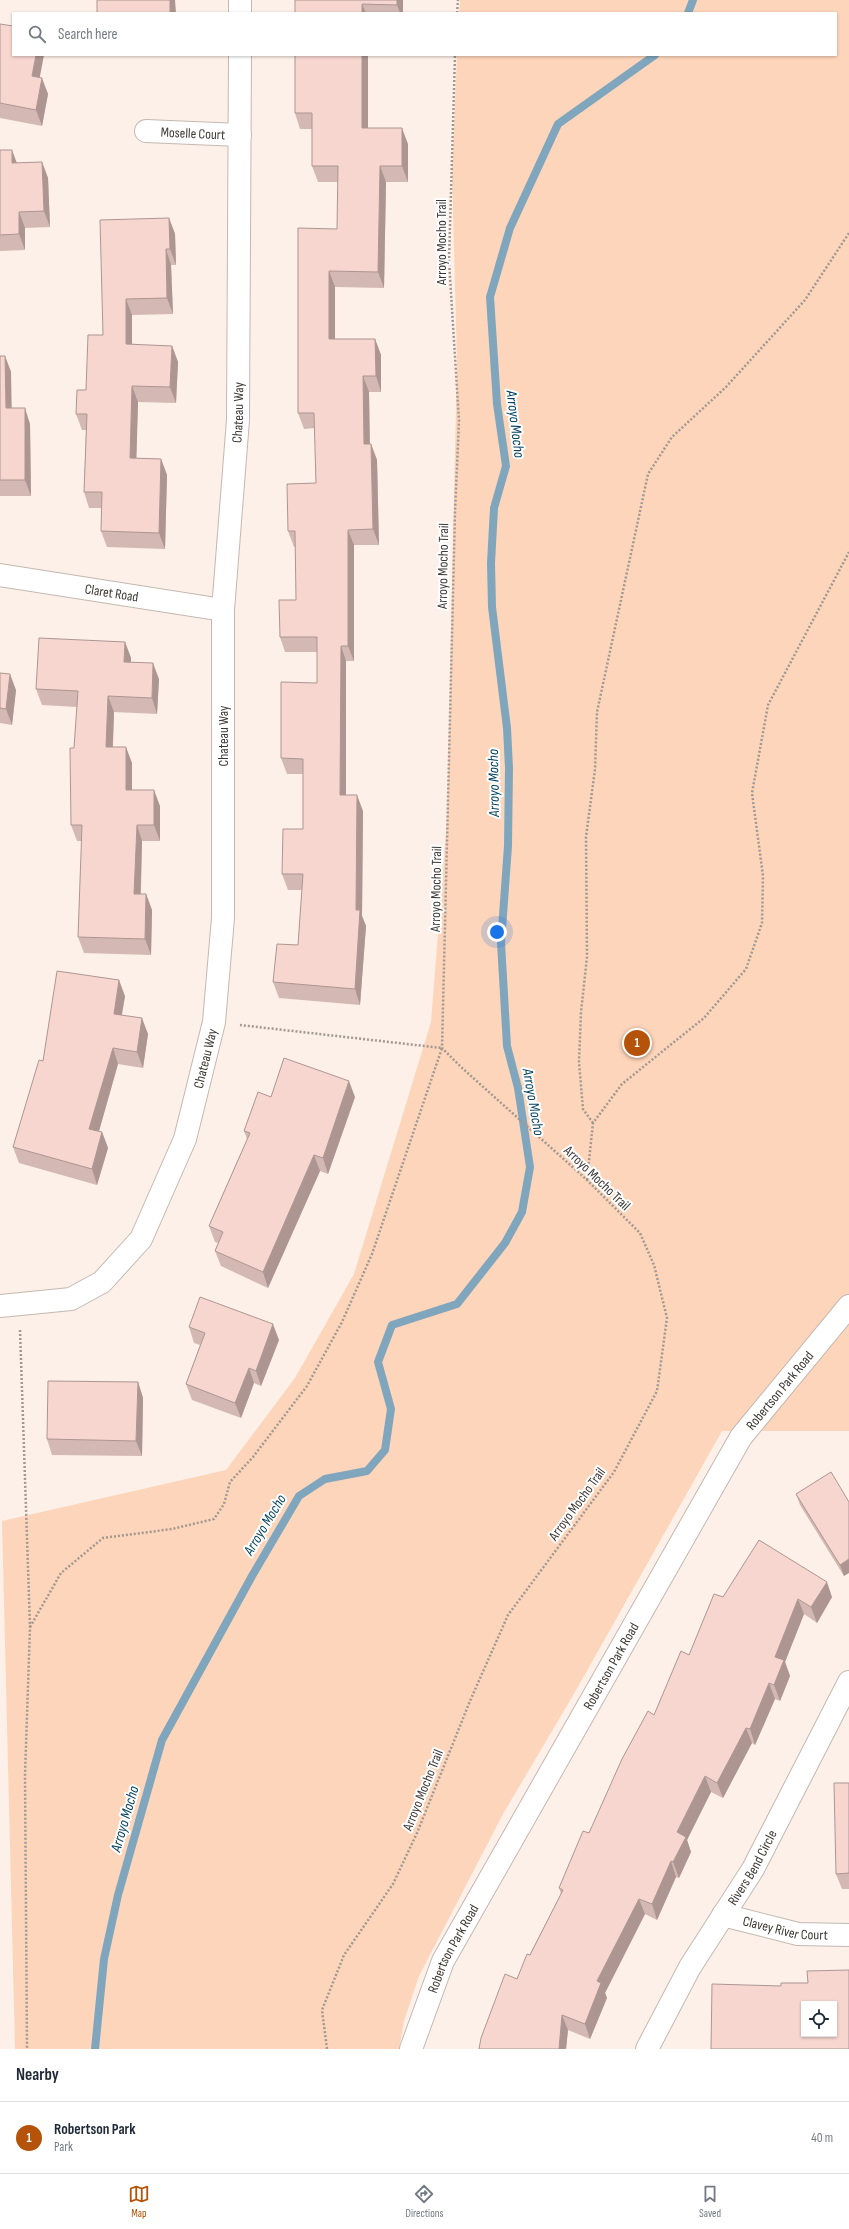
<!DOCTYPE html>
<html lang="en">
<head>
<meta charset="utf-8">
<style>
	:root { --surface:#fff; --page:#f2f2f3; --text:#1f2937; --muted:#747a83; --line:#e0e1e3; --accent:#b45309 }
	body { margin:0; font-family:"Sofia Sans Condensed",sans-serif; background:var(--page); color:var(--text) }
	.controls { position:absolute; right:12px; bottom:12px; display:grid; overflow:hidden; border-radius:0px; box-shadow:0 1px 3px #0004 }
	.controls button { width:36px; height:36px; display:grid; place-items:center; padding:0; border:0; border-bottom:1px solid var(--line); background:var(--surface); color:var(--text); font:20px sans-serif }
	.you { position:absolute; left:497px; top:932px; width:14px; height:14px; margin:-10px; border:3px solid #fff; border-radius:50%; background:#1a73e8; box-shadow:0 0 0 6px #1a73e833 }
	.badge { display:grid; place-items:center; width:26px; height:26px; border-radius:50%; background:var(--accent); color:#fff; font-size:13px; font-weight:700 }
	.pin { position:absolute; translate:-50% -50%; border:2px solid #fff; box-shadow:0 1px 4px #0006 }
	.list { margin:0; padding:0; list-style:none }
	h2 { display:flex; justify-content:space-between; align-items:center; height:52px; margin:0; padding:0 16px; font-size:17px }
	h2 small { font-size:13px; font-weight:400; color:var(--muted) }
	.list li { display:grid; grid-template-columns:26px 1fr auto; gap:12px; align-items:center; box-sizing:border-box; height:72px; padding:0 16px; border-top:1px solid var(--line) }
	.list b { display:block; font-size:15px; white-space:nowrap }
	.list p { margin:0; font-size:13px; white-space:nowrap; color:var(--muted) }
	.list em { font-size:13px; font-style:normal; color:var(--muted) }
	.icon { flex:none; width:22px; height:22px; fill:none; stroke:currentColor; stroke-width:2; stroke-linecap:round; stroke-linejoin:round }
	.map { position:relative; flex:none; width:849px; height:2049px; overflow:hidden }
	.search { position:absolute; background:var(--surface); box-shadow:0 1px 3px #0004; left:12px; right:12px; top:12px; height:44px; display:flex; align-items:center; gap:10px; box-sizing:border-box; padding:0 14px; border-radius:0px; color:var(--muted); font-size:15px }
	.sheet { height:124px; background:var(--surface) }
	nav { display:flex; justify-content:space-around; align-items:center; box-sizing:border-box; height:56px; border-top:1px solid var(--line); background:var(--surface); font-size:11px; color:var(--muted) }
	nav a { display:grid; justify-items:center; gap:2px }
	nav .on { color:var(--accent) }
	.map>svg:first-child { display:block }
</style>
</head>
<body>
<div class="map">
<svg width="849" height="2049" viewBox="0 0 849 2049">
	<rect width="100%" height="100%" fill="#fcf0e8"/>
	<polygon fill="#fdd5ba" points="460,0 849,0 849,1431 722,1431 575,1692 503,1814 419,1976 404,2021 399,2049 15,2049 2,1521 226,1470 295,1378 354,1274 431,1022 447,820 457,362 452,174 457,55 836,55 836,13 459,13"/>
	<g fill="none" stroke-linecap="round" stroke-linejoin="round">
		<g stroke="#80a6be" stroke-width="8">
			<polyline points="688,13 693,0"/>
			<polyline points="95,2049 104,1959 118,1895 162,1740 252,1576 299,1496 325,1479 367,1471 385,1450 391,1409 378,1362 392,1325 457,1304 505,1243 522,1212 530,1167 518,1088 507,1046 501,943 508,846 509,768 507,728 492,607 491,563 494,508 506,466 497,404 490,297 510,228 558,124 655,55"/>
		</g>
		<defs>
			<g id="minor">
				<polyline points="240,0 240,13"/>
				<path id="s1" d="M 146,131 L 240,135"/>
				<path id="s2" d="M 0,575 L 223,610"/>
				<path id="s3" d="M 0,1306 L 71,1299 L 102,1282 L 141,1239 L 185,1139 L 214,1022 L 223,918 L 223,610 L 238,420 L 240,55"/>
				<path id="s4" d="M 723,1915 L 798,1934 L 849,1935"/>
				<path id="s5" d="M 411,2049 L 443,1961 L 741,1437 L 849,1306"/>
				<path id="s6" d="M 647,2049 L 690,1967 L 753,1869 L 849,1682"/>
			</g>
		</defs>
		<use href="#minor" stroke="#c4b8b1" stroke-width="24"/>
		<g stroke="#a19892" stroke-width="2.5" stroke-dasharray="2 2" stroke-linecap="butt">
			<polyline points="457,13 458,0"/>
			<polyline points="593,1123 583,1109 579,1062 581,1012 587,957 586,837 595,769 597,712 648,474 672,437 726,387 805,300 849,233"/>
			<polyline points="587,1180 593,1123 622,1084 704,1018 746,969 762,923 763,876 752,793 768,705 849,552"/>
			<polyline points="20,1330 30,1627 25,1775 27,2049"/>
			<polyline points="30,1627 61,1573 103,1538 172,1529 214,1519 224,1504 230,1482 253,1457 307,1386 342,1322 372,1254 442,1048 240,1025"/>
			<polyline points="327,2049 322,2010 344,1955 393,1884 417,1833 470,1701 508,1615 614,1472 657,1391 667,1318 654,1265 640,1233 587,1180 461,1067 442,1048 455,511 459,421 449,261 455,55"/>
		</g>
		<use href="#minor" stroke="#fff" stroke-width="22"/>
	</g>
	<g fill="#d4b8b3">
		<rect x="295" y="0" width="108" height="13"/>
		<polygon points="0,24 40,78 48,94 42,126 0,118"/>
		<polygon points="295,55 368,55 368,128 408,144 408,182 386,182 384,288 335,287 335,339 375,339 381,355 381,392 369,392 370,444 371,444 377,460 379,545 354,545 354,661 346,661 346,795 363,811 362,916 366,926 360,1005 279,998 273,982 298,945 302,890 288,890 282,874 303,829 303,774 287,774 281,758 317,683 317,652 285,652 280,637 296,600 296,547 294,547 288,531 316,483 315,428 304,429 298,413 337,229 338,182 318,182 312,166 312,129 300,129 295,113"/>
		<polygon points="0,150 17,163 42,162 48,178 50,227 25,228 25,250 0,251"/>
		<polygon points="169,218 175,234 176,265 171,265 173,314 132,315 132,345 172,346 178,362 176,403 138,402 136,458 161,459 167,475 165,549 107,547 101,531 102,508 89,508 84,492 86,430 82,430 76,414 86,390 103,335"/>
		<polygon points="0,356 5,356 11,372 11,408 30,424 31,496 0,496"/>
		<polygon points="125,642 131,658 131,663 159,679 157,714 114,712 113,747 132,763 132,790 160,806 160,841 142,841 141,894 146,894 152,910 151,955 84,953 78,937 82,841 77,841 71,825 77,707 42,705 36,689"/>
		<polygon points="0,673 16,690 12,725 0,723"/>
		<polygon points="125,996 122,1015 148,1034 143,1068 118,1064 99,1131 102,1132 108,1148 97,1185 19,1163 13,1147 43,1061"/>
		<polygon points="271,1097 355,1097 328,1174 320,1171 268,1288 221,1266 215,1251 218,1243 215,1242 209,1226 247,1139 244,1131"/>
		<polygon points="189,1327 279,1340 261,1386 254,1383 241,1418 192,1400 186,1384 200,1345 194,1343"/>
		<polygon points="138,1382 143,1398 142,1456 52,1455 47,1439"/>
		<polygon points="796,1494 849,1502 844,1576 800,1505"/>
		<polygon points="723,1597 832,1597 817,1623 804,1614 785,1662 790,1676 780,1701 775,1699 755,1745 752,1743 723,1798 711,1792 687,1840 691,1852 679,1878 676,1877 657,1920 645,1914 605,1993 607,1998 590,2039 568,2030 566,2049 479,2049 517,1979 561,1894 559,1888 654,1715"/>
		<polygon points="849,1783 849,1889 842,1889 836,1874"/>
	</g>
	<g fill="#ad9692">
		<polygon points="170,0 175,0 176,13 170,13"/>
		<polygon points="397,0 403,0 403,13 400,13 397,5"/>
		<polygon points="362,4 366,13 362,13"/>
		<polygon points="36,55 44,55 37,92 32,76"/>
		<polygon points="362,55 368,55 368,144 362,128"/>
		<polygon points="42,78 48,94 42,126 36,110"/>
		<polygon points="402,128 408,144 408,182 402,166"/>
		<polygon points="12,150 18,166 12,163"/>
		<polygon points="42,162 48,178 50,227 44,211"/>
		<polygon points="380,166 386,182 384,288 378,272"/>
		<polygon points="19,212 25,228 25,250 19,234"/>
		<polygon points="169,218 175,234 176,265 170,249"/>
		<polygon points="166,249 171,265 173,314 167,298"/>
		<polygon points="329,271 335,287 335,355 329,339"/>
		<polygon points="126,299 132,315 132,360 126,344"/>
		<polygon points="375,339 381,355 381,392 376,376"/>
		<polygon points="172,346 178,362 176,403 170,387"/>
		<polygon points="5,356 11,372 12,424 6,408"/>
		<polygon points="363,376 369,392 370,460 364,444"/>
		<polygon points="132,386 138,402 136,474 130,458"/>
		<polygon points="25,408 30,424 31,496 25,480"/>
		<polygon points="371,444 377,460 379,545 373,529"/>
		<polygon points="161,459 167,475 165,549 159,533"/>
		<polygon points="348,530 354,545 354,661 348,646"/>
		<polygon points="125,642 131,658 130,678 124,662"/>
		<polygon points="341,646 346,661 346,811 340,795"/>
		<polygon points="153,663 159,679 157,714 152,698"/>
		<polygon points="10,674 16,690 12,725 6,709"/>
		<polygon points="108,696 114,712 112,763 106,747"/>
		<polygon points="126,747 132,763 132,806 126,790"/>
		<polygon points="154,790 160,806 160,841 154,825"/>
		<polygon points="357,795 363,811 362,916 366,926 360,1005 355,989 356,910"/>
		<polygon points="137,825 142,841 140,910 134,894"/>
		<polygon points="146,894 152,910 151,955 145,939"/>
		<polygon points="119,980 125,996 119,1030 114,1014"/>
		<polygon points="142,1018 148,1034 143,1068 137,1052"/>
		<polygon points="113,1048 118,1064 95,1145 89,1129"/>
		<polygon points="349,1081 355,1097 328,1174 323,1158"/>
		<polygon points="102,1132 108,1148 97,1185 92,1169"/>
		<polygon points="314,1155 320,1171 268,1288 263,1272"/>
		<polygon points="273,1324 279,1340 261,1386 256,1371"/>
		<polygon points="249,1368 254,1383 241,1418 235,1403"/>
		<polygon points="138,1382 143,1398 142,1456 136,1441"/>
		<polygon points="849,1559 849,1573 844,1576 840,1565"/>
		<polygon points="827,1582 832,1597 817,1623 811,1607"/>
		<polygon points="798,1599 804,1614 785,1662 790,1676 780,1701 774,1685 775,1657"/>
		<polygon points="769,1683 775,1699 755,1745 750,1729"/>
		<polygon points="746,1728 752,1743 723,1798 717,1783"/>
		<polygon points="705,1776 711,1792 687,1840 691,1852 679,1878 673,1862 677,1832"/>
		<polygon points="671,1861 676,1877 657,1920 652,1904"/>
		<polygon points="639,1899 645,1914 605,1993 607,1998 590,2039 585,2024 597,1981"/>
		<polygon points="562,2015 568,2030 566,2049 559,2049"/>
	</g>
	<g fill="#f7d6d0" stroke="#ad9692" fill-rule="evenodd">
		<rect x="97" y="0" width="73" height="13"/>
		<polygon points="295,0 397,0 397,5 362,4 362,13 295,13"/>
		<polygon points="0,24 13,26 13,55 36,55 32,76 42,78 36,110 0,103"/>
		<polygon points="295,55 362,55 362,128 402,128 402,166 380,166 378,272 329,271 329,339 375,339 376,376 363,376 364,444 371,444 373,529 348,530 348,646 341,646 340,795 357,795 356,910 360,910 355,989 273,982 277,944 298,945 303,874 282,874 283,829 303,829 303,759 281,758 281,682 317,683 317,637 280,637 279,600 296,600 295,531 288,531 287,484 316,483 314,413 298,413 298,228 337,229 338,166 312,166 312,113 295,113"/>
		<polygon points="0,150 12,150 12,163 42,162 44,211 19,212 19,234 0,235"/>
		<polygon points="169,218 170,249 166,249 167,298 126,299 126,344 172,346 170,387 132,386 130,458 161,459 159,533 101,531 102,492 84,492 87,414 76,414 77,390 86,390 88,335 103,335 100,220"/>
		<polygon points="0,356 5,356 6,408 25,408 25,480 0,480"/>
		<polygon points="39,638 125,642 124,662 153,663 152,698 108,696 106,747 126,747 126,790 154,790 154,825 137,825 134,894 146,894 145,939 78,937 82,825 71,825 70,748 74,748 78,691 36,689"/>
		<polygon points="0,673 10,674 6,709 0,708"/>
		<polygon points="57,971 119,980 114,1014 142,1018 137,1052 113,1048 89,1129 102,1132 92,1169 13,1147 39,1060 43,1061"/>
		<polygon points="284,1058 349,1081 323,1158 314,1155 263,1272 215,1251 223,1232 209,1226 250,1133 244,1131 258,1092 271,1097"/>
		<polygon points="200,1297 273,1324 256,1371 249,1368 235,1403 186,1384 205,1333 189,1327"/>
		<polygon points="48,1381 138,1382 136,1441 47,1439"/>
		<polygon points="831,1472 849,1502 849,1559 840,1565 796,1494"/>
		<polygon points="759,1540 827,1582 811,1607 798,1599 775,1657 784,1660 774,1685 769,1683 750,1729 746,1728 717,1783 705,1776 677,1832 686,1837 673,1862 671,1861 652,1904 639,1899 597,1981 601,1983 585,2024 562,2015 559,2049 479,2049 481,2038 505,1974 517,1979 527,1954 530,1955 563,1890 559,1888 583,1831 589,1833 622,1759 648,1711 654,1715 681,1651 689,1655 714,1594 723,1597"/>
		<polygon points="834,1783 849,1783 849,1873 836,1874"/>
		<path d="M 849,1970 L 849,2049 L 711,2049 L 712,1984 L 781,1986 L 781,1983 L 808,1983 L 807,1971 ZM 804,2004 L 834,2004 L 834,2034 L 804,2034 Z"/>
	</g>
	<g text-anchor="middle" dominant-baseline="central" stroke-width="4" stroke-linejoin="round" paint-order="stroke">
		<g font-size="14" fill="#3d3835" stroke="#fff">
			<text stroke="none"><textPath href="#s1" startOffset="47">Moselle Court</textPath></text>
			<text transform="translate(441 242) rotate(-90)">Arroyo Mocho Trail</text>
			<text stroke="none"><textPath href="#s3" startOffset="1005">Chateau Way</textPath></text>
			<text transform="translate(443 566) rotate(-89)">Arroyo Mocho Trail</text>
			<text stroke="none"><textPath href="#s2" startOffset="113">Claret Road</textPath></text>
			<text transform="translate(223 736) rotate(-90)">Chateau Way</text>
			<text transform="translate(436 889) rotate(-89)">Arroyo Mocho Trail</text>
			<text stroke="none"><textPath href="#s3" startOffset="357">Chateau Way</textPath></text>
			<text transform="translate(597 1178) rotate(44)">Arroyo Mocho Trail</text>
			<text stroke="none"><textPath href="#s5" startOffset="757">Robertson Park Road</textPath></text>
			<text transform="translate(577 1504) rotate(-54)">Arroyo Mocho Trail</text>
			<text stroke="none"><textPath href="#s5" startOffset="433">Robertson Park Road</textPath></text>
			<text transform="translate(423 1790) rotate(-68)">Arroyo Mocho Trail</text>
			<text stroke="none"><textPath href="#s6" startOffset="210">Rivers Bend Circle</textPath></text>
			<text stroke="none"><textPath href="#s4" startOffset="64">Clavey River Court</textPath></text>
			<text stroke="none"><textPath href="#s5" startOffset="109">Robertson Park Road</textPath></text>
		</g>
		<g font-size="15" font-style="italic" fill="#04425f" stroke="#fff">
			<text transform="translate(515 424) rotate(83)">Arroyo Mocho</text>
			<text transform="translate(494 783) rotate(-91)">Arroyo Mocho</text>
			<text transform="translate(533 1102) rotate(80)">Arroyo Mocho</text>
			<text transform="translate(265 1525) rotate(-59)">Arroyo Mocho</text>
			<text transform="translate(125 1819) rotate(-74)">Arroyo Mocho</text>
		</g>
	</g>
</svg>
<div class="controls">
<button><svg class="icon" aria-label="locate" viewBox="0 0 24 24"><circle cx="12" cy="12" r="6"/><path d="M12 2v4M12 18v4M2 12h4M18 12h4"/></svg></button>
</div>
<div class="you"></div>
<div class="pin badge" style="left:637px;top:1043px">1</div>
<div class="search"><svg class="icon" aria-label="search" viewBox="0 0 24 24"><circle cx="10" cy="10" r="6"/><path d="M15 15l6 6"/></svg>Search here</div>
</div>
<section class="sheet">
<h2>Nearby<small></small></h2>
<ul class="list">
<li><span class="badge">1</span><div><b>Robertson Park</b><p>Park</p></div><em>40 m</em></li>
</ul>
</section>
<nav>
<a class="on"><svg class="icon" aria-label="map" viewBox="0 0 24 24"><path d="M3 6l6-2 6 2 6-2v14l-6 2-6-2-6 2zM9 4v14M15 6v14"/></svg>Map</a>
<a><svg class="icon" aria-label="directions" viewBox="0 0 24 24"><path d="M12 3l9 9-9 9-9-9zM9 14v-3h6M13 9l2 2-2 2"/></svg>Directions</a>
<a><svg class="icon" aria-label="saved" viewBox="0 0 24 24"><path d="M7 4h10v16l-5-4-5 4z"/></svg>Saved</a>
</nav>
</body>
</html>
